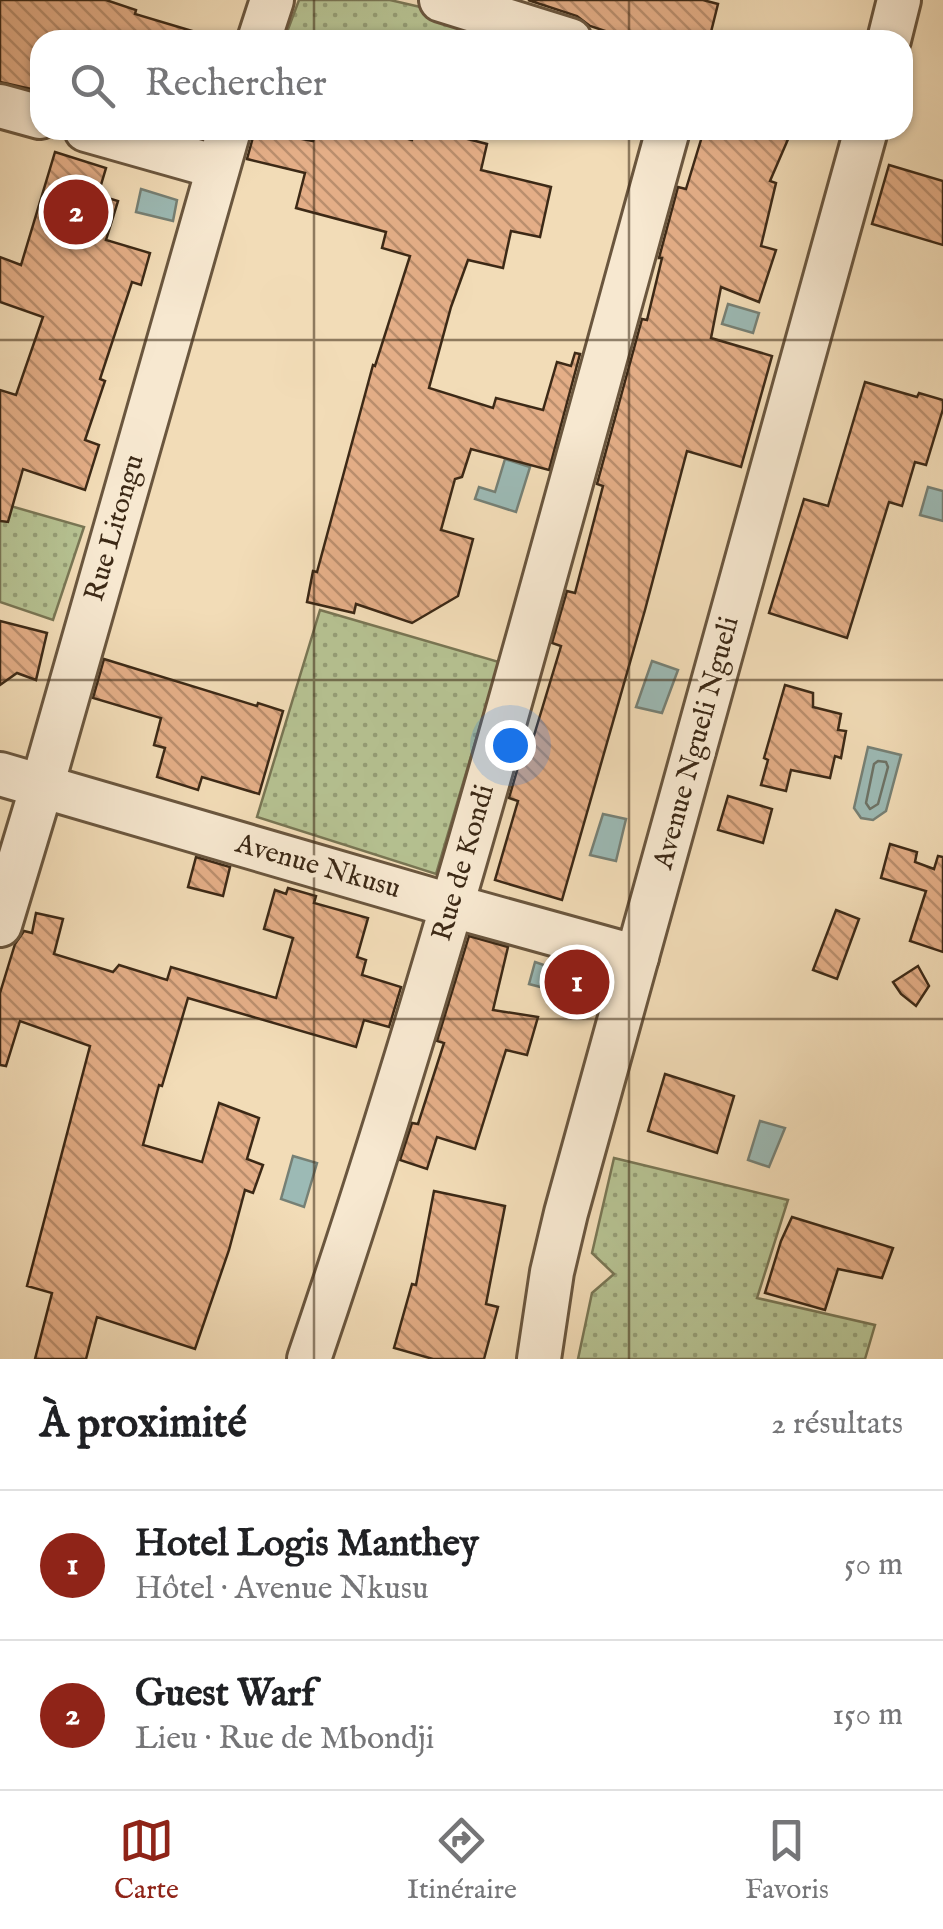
<!DOCTYPE html>
<html lang="fr">
<head>
<meta charset="utf-8">
<style>
	:root { --surface:#fff; --page:#f6f6f6; --text:#202124; --muted:#757577; --line:#e0e0e0; --accent:#8f2418 }
	body { margin:0; font-family:"IM FELL English",serif; background:var(--page); color:var(--text) }
	.you { position:absolute; left:510px; top:745px; width:35px; height:35px; margin:-25px; border:8px solid #fff; border-radius:50%; background:#1a73e8; box-shadow:0 0 0 15px #1a73e833 }
	.badge { display:grid; place-items:center; width:65px; height:65px; border-radius:50%; background:var(--accent); color:#fff; font-size:32px; font-weight:700 }
	.pin { position:absolute; translate:-50% -50%; border:5px solid #fff; box-shadow:0 2px 10px #0006 }
	.list { margin:0; padding:0; list-style:none }
	h2 { display:flex; justify-content:space-between; align-items:center; height:130px; margin:0; padding:0 40px; font-size:42px }
	h2 small { font-size:32px; font-weight:400; color:var(--muted) }
	.list li { display:grid; grid-template-columns:65px 1fr auto; gap:30px; align-items:center; box-sizing:border-box; height:150px; padding:0 40px; border-top:2px solid var(--line) }
	.list b { display:block; font-size:38px; white-space:nowrap }
	.list p { margin:0; font-size:32px; white-space:nowrap; color:var(--muted) }
	.list em { font-size:32px; font-style:normal; color:var(--muted) }
	.icon { flex:none; width:55px; height:55px; fill:none; stroke:currentColor; stroke-width:2; stroke-linecap:round; stroke-linejoin:round }
	.map { position:relative; flex:none; width:943px; height:1359px; overflow:hidden }
	.search { position:absolute; background:var(--surface); box-shadow:0 2px 8px #0004; left:30px; right:30px; top:30px; height:110px; display:flex; align-items:center; gap:25px; box-sizing:border-box; padding:0 35px; border-radius:30px; color:var(--muted); font-size:38px }
	.sheet { height:430px; background:var(--surface) }
	nav { display:flex; justify-content:space-around; align-items:center; box-sizing:border-box; height:140px; border-top:2px solid var(--line); background:var(--surface); font-size:28px; color:var(--muted) }
	nav a { display:grid; justify-items:center; gap:5px }
	nav .on { color:var(--accent) }
	.map>svg:first-child { display:block }
</style>
</head>
<body>
<div class="map">
<svg width="943" height="1359" viewBox="0 0 943 1359">
	<defs>
		<pattern id="grass-dots" width="8" height="8" patternUnits="userSpaceOnUse" patternTransform="scale(2.5)"><rect width="8" height="8" fill="#b6c292"/><path d="M2 2h.1M6 6h.1" fill="none" stroke="#959e76" stroke-width="1.8" stroke-linecap="round"/></pattern>
		<pattern id="building-back-hatch" width="6" height="6" patternUnits="userSpaceOnUse" patternTransform="scale(2.5)"><rect width="6" height="6" fill="#e4ae87"/><path d="M-1 5l2 2M0 0l6 6M5-1l2 2" fill="none" stroke="#ba8e6d"/></pattern>
	</defs>
	<rect width="100%" height="100%" fill="#f2dcb7"/>
	<filter id="stains"><feTurbulence type="fractalNoise" baseFrequency=".002" numOctaves="4"/><feColorMatrix values="0 0 0 0 .2 0 0 0 0 .09 0 0 0 0 .02 0 0 0 .5 -.17"/></filter>
	<radialGradient id="worn" r=".72"><stop offset=".6" stop-color="#630" stop-opacity="0"/><stop offset="1" stop-color="#630" stop-opacity=".3"/></radialGradient>
	<g fill="url(#grass-dots)" stroke="#797654" stroke-width="2.5">
		<polygon points="299,0 390,0 468,18 462,40 299,40 287,32"/>
		<polygon points="0,503 84,527 53,620 0,602"/>
		<polygon points="320,610 499,662 436,874 257,817"/>
		<polygon points="614,1158 788,1200 757,1298 875,1325 865,1359 578,1359 592,1293 614,1274 592,1253"/>
	</g>
	<g fill="#9cbab5" stroke="#768075" stroke-width="2.5">
		<polygon points="141,189 177,200 173,221 136,212"/>
		<polygon points="728,304 759,313 753,333 722,324"/>
		<polygon points="505,459 530,467 516,512 475,499 479,487 495,492"/>
		<polygon points="928,487 943,491 943,521 920,515"/>
		<polygon points="652,661 678,670 662,713 636,707"/>
		<polygon points="868,747 901,755 886,811 873,820 861,818 854,808"/>
		<polygon points="603,814 626,819 616,861 590,855"/>
		<polygon points="535,962 579,977 575,996 529,984"/>
		<polygon points="760,1121 785,1128 769,1167 748,1160"/>
		<polygon points="293,1156 317,1163 304,1207 281,1199"/>
	</g>
	<g fill="none" stroke-linecap="round" stroke-linejoin="round">
		<polygon stroke="#6c7266" stroke-width="2.5" points="878,761 886,762 888,767 878,804 870,809 866,803 874,764"/>
	</g>
	<g fill="url(#building-back-hatch)" stroke="#3c2916" stroke-width="2.5">
		<polygon points="0,0 106,0 136,10 135,14 202,34 201,40 40,40 40,57 31,89 0,82"/>
		<polygon points="528,0 703,0 718,4 709,40 632,40 590,26 577,16"/>
		<polygon points="255,130 313,141 316,130 374,130 412,140 415,130 433,130 487,144 481,170 551,187 540,237 511,231 503,268 468,260 451,307 429,388 493,408 496,398 543,410 557,362 571,366 575,353 580,354 549,470 471,449 462,477 455,479 441,530 473,539 458,596 412,623 356,604 354,613 307,602 313,571 317,572 373,365 375,366 410,256 382,248 386,232 296,208 305,173 247,159"/>
		<polygon points="704,130 792,130 770,181 776,183 761,246 776,250 759,302 721,287 711,338 772,356 741,467 687,451 645,610 562,900 495,880 518,801 509,798 523,750 529,752 561,646 552,643 567,591 575,593 603,486 597,484 642,319 647,320 662,258 659,258 678,187 686,189"/>
		<polygon points="55,152 106,168 98,195 118,201 106,240 150,253 141,285 132,282 100,379 105,381 85,440 99,445 85,490 23,469 8,522 0,521 0,390 16,395 43,317 0,302 0,257 21,265"/>
		<polygon points="889,165 943,181 943,245 872,224"/>
		<polygon points="865,382 917,397 919,393 943,400 943,409 926,465 915,462 902,506 889,502 847,638 769,613 804,499 828,506"/>
		<polygon points="0,621 47,633 36,680 17,673 0,685"/>
		<polygon points="104,659 257,706 258,703 283,711 259,794 202,777 198,790 157,777 165,748 154,745 161,718 93,698"/>
		<polygon points="785,685 813,693 813,707 841,714 838,730 846,731 841,758 835,756 830,778 791,770 786,791 761,785 768,760 764,758"/>
		<polygon points="728,796 772,809 763,843 718,830"/>
		<polygon points="890,844 917,852 915,862 934,869 938,856 943,857 943,952 910,941 926,891 881,878"/>
		<polygon points="196,857 230,867 223,896 188,887"/>
		<polygon points="288,888 316,896 314,903 368,918 357,957 366,960 362,975 401,987 389,1027 364,1020 356,1047 188,998 162,1086 159,1085 143,1145 202,1162 219,1103 259,1118 247,1159 263,1165 253,1193 245,1190 229,1250 195,1349 97,1317 86,1359 35,1359 52,1293 27,1286 90,1046 20,1021 6,1066 0,1065 0,993 15,944 24,931 32,933 36,913 63,919 54,954 113,972 119,965 167,980 171,967 276,998 293,938 264,929 275,890 286,894"/>
		<polygon points="836,910 859,919 837,979 813,970"/>
		<polygon points="469,936 508,947 493,1010 538,1017 527,1055 506,1050 475,1149 437,1137 427,1169 400,1160 412,1123 418,1124 444,1043 437,1041"/>
		<polygon points="918,966 929,986 916,1006 901,994 893,982"/>
		<polygon points="665,1074 734,1096 717,1153 648,1131"/>
		<polygon points="434,1191 505,1206 486,1304 498,1307 484,1359 433,1359 394,1348 412,1284 416,1285"/>
		<polygon points="792,1217 893,1248 882,1278 838,1269 825,1310 765,1293 781,1241"/>
	</g>
	<g fill="none" stroke-linecap="round" stroke-linejoin="round">
		<defs>
			<g id="minor">
				<polyline points="441,0 570,40"/>
				<polyline points="259,40 272,0"/>
				<polyline points="889,40 899,0"/>
				<polyline points="0,106 40,117"/>
				<polyline points="86,130 217,167"/>
				<polyline points="0,774 453,906 637,957"/>
				<polyline points="0,925 42,786 229,130"/>
				<path d="M 309,1359 C 447,955 554,541 668,130"/>
				<polyline points="539,1359 552,1272 566,1213 866,130"/>
			</g>
		</defs>
		<use href="#minor" stroke="#6a563e" stroke-width="48"/>
		<use href="#minor" stroke="#f7e8d0" stroke-width="42"/>
	</g>
	<path fill="none" stroke="#3c2916" stroke-width="2.5" stroke-opacity="0.55" d="M 314,0 L 314,40M 629,0 L 629,40M 314,130 L 314,1359M 629,130 L 629,1359M 0,340 L 943,340M 0,680 L 943,680M 0,1019 L 943,1019"/>
	<g text-anchor="middle" dominant-baseline="central" stroke-width="9" stroke-linejoin="round" paint-order="stroke">
		<g font-size="28" fill="#3c2916" stroke="#f7e8d0">
			<text transform="translate(115 528) rotate(-74)">Rue Litongu</text>
			<text transform="translate(697 743) rotate(-75)">Avenue Ngueli Ngueli</text>
			<text transform="translate(464 863) rotate(-74)">Rue de Kondi</text>
			<text transform="translate(318 867) rotate(16)">Avenue Nkusu</text>
		</g>
	</g>
	<rect width="100%" height="100%" filter="url(#stains)"/>
	<rect width="100%" height="100%" fill="url(#worn)"/>
</svg>
<div class="you"></div>
<div class="pin badge" style="left:577px;top:982px">1</div>
<div class="pin badge" style="left:76px;top:212px">2</div>
<div class="search"><svg class="icon" aria-label="search" viewBox="0 0 24 24"><circle cx="10" cy="10" r="6"/><path d="M15 15l6 6"/></svg>Rechercher</div>
</div>
<section class="sheet">
<h2>À proximité<small>2 résultats</small></h2>
<ul class="list">
<li><span class="badge">1</span><div><b>Hotel Logis Manthey</b><p>Hôtel · Avenue Nkusu</p></div><em>50 m</em></li>
<li><span class="badge">2</span><div><b>Guest Warf</b><p>Lieu · Rue de Mbondji</p></div><em>150 m</em></li>
</ul>
</section>
<nav>
<a class="on"><svg class="icon" aria-label="map" viewBox="0 0 24 24"><path d="M3 6l6-2 6 2 6-2v14l-6 2-6-2-6 2zM9 4v14M15 6v14"/></svg>Carte</a>
<a><svg class="icon" aria-label="directions" viewBox="0 0 24 24"><path d="M12 3l9 9-9 9-9-9zM9 14v-3h6M13 9l2 2-2 2"/></svg>Itinéraire</a>
<a><svg class="icon" aria-label="saved" viewBox="0 0 24 24"><path d="M7 4h10v16l-5-4-5 4z"/></svg>Favoris</a>
</nav>
</body>
</html>
